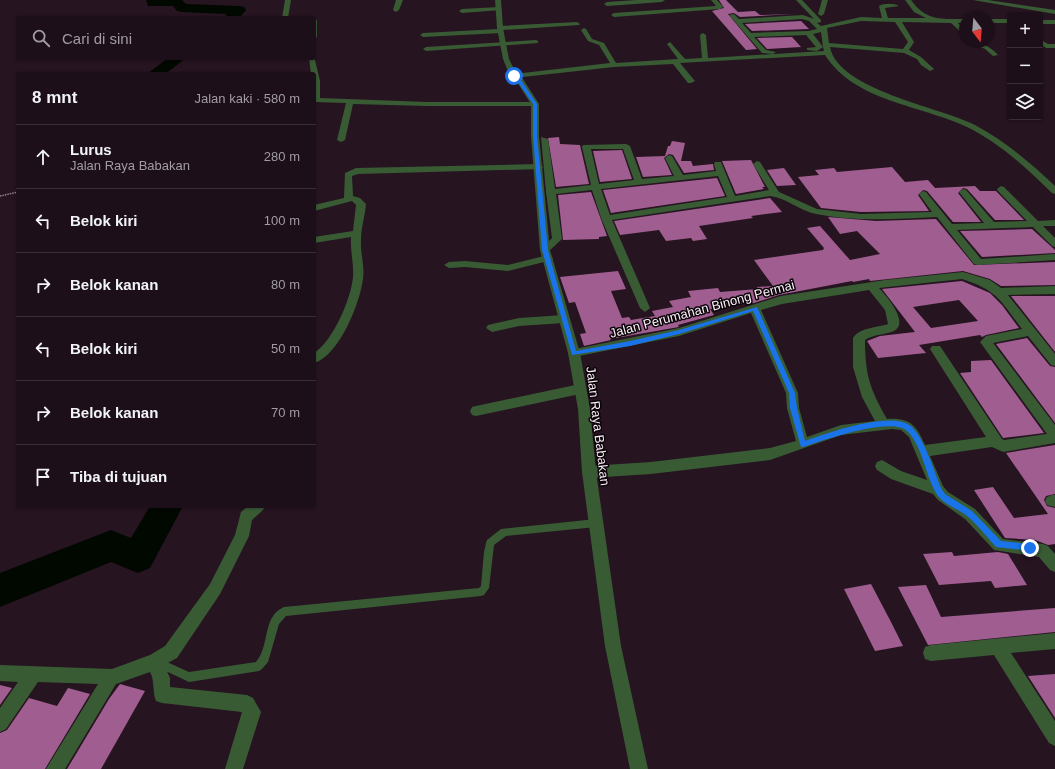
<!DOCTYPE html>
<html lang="id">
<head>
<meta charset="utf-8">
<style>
	:root { --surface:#1c0f19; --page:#291d26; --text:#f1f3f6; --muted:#a09ca2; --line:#3a2f38 }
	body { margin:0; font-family:Arial,sans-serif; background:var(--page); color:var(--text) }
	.controls { position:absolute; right:12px; top:12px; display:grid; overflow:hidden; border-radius:4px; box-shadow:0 1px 3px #0004 }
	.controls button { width:36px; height:36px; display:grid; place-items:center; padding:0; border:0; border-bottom:1px solid var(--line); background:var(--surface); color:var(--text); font:20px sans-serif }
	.compass { position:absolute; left:959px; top:12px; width:36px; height:36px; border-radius:50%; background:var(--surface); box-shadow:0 1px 3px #0004; rotate:164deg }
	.stop { position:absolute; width:12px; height:12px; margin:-9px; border:3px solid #1a73e8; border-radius:50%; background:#fff }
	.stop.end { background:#1a73e8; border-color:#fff; box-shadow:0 1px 4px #0008 }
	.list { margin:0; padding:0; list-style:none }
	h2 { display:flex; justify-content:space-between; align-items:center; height:52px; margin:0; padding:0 16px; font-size:17px }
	h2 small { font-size:13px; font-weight:400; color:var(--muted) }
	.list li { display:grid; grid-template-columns:26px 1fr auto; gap:12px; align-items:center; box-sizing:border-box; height:64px; padding:0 16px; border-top:1px solid var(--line) }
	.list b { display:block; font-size:15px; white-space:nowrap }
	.list p { margin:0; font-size:13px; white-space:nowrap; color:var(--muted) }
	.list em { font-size:13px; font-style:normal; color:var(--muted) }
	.icon { flex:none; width:22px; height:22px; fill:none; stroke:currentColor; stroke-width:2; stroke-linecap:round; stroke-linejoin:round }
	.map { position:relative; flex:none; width:1055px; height:769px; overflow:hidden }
	.search { position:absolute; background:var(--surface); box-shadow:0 1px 3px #0004; left:16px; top:16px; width:300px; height:44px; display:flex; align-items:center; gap:10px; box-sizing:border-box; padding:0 14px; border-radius:4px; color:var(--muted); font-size:15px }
	.panel { position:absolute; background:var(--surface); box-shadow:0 1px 3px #0004; left:16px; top:72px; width:300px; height:436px; border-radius:4px }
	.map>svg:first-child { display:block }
</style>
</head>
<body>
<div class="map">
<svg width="1055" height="769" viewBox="0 0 1055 769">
	<rect width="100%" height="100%" fill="#261421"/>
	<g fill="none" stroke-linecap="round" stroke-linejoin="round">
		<g fill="#000800" fill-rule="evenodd">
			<polygon points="146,0 182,0 186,4 239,6 244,7 246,10 239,18 224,18 227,14 182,12 177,11 173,6 148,6"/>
			<polygon points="168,58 186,58 165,74 147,74"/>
			<polygon points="150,506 183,506 150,568 138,573 111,562 0,607 0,573 111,530 131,538"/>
		</g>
	</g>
	<g fill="#a05e90" fill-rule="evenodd">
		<polygon points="719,0 726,0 738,12 755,11 760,15 794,14 740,17 734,13 728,14 757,49 746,50 712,11 724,8"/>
		<polygon points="801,21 809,29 752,31 745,24"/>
		<polygon points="792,37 801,47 767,49 757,38"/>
		<polygon points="559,137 560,144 580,145 589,184 556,187 548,138"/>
		<polygon points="672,141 685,143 681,161 691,161 693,166 713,164 714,170 684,173 673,155 669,154 664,158 672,175 643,177 636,157 665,156 668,146 670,146"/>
		<polygon points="622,150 632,179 600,182 593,151"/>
		<polygon points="751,160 765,187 762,187 764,189 736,194 722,161"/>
		<polygon points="892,167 905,182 928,180 935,188 975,186 980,191 996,191 1024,220 995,220 967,189 963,188 958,193 981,222 953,222 927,191 923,190 918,195 929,211 861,212 821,208 798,177 819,175 815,170 834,168 837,172"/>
		<polygon points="784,168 796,185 777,186 767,170"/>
		<polygon points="717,178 725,196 611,213 603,190"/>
		<polygon points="591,192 607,236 599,237 599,239 563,240 558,195"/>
		<polygon points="770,198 782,212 751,216 753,218 699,226 707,239 693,241 691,238 666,241 659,230 620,235 614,221"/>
		<polygon points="828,217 876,221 936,219 974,265 1055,262 1055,285 1001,286 990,279 963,271 870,281 869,279 853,282 852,281 779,295 776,291 779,295 754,303 726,305 727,308 710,309 714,315 678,325 679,327 610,339 611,340 584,346 580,334 586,333 575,302 569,303 560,277 618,271 626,289 611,291 622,318 629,317 631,320 655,316 652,311 673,307 669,301 691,297 688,291 718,288 720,292 758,289 757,287 773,286 754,260 823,250 824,248 807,228 820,226 850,260 880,254 857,231 840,234"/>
		<polygon points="1032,229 1055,250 1055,253 982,257 960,231"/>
		<path d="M 962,281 L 990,293 L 1002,305 L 1019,328 L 986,335 L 982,337 L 980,335 L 919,345 L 926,353 L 878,358 L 867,341 L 880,336 L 915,332 L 882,289 ZM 959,300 L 978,321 L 931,328 L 913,307 Z"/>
		<polygon points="1011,296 1055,296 1055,352"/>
		<polygon points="1027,338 1050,366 1055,367 1055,423 996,344"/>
		<polygon points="991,360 1044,433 1003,438 960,373 971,372 971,361"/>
		<polygon points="1055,445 1055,494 1046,496 1044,500 1047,506 1055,508 1055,544 1048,545 1035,540 1005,538 974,490 993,487 1014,518 1048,514 1006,453"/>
		<polygon points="952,552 954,556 998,552 1008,554 1027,585 995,588 991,581 939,585 923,554"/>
		<polygon points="871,584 891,622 903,646 875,651 844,589"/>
		<polygon points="926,585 941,617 1055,608 1055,632 928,645 898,587"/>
		<polygon points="1055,674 1055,718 1028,676"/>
		<polygon points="120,684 145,691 101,769 67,769 109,699"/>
		<polygon points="0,685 12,688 0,705"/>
		<polygon points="68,688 90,694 45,769 0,769 0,733 7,730 29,698 57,706"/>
	</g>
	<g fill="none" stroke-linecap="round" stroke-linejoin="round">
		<polyline stroke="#948590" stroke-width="1.5" stroke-dasharray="1.5 1" stroke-linecap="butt" points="0,196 18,192"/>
		<path fill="#385b34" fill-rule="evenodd" d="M 596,519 L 599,520 L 600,523 L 599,526 L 596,527 L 506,536 L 494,545 L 489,588 L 484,595 L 481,596 L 286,616 L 279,624 L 268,662 L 262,669 L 259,671 L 189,682 L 153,665 L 151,662 L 153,659 L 156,657 L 189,672 L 256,662 C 270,646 262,616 284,607 L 479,588 L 481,586 L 484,552 L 486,543 L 487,540 L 501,529 Z"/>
		<g fill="#385b34" fill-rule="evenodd">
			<polygon points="285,0 291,0 288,18 282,18"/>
			<polygon points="396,0 403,0 399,10 396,12 393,10"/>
			<polygon points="637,0 665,0 662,2 607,6 604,4 607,2"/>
			<polygon points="711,0 717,0 723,7 720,9 614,17 611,15 614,13 716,6"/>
			<path d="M 796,0 L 802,0 L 821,20 L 821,22 L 817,23 L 821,26 L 861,17 L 882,18 L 879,6 C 883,3 895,3 899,6 L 885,8 L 888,18 L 926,18 L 914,12 L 905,0 L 911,0 C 926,21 941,19 965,19 L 965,23 L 958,23 L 965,30 L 965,36 L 951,23 L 902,22 L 914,42 L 909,50 L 921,57 L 934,69 L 930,71 L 921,65 L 917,59 L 904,53 L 830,47 C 838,90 940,107 975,125 C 1005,141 1031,163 1055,186 L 1055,194 L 1052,193 C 1026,168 1000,143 967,127 C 921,105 855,102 825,55 L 680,63 L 695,81 L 691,83 L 688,83 L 673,64 L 614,67 L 514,78 L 510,76 L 514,74 L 610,63 L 599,45 L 588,41 L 581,30 L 584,28 L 586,29 L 592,39 L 604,43 L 616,63 L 678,59 L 667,44 L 670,42 L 685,59 L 702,58 L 700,35 L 703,33 L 706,35 L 708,58 L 824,51 L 823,47 L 817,51 L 807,50 L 807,48 L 816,47 L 806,35 L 754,37 L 766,50 L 776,52 L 773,54 L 762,53 L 729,15 L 734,14 L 739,19 L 803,15 L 814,19 ZM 802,19 L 809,21 L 817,29 L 808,31 L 751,33 L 742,23 ZM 861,21 L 895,22 L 908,42 L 903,49 L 829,43 L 827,28 ZM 821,32 L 823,47 L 813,34 Z"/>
			<polygon points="822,0 828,0 824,14 821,16 818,14"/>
			<polygon points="973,0 988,0 1055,10 1055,14"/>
			<polygon points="499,7 502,9 501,10 462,13 459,11 462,9"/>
			<polygon points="314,18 317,20 317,37 314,39"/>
			<rect x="989" y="19" width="21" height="4"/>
			<rect x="1040" y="20" width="15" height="4"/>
			<polygon points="577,22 580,24 579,25 503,30 503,32 501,33 423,37 420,35 423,33 498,29 498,27 500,26"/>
			<polygon points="1040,39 1048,44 1055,44 1055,48 1046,48 1040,44"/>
			<polygon points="536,40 538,41 538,43 426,51 423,49 426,47"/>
			<path d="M 969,42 C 981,42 990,46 998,55 L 993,56 L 985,49 Z"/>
			<polygon points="314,56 320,81 320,98 427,102 535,102 539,104 535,106 427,106 353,104 345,140 341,142 337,140 346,103 314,102 314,74 311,74 309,58 314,58"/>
			<path d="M 541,137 L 548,139 L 555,189 L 591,185 L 582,147 L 583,145 L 626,144 L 630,146 L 642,179 L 674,176 L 665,158 L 669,155 L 672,156 L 683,175 L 716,171 L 714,164 L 715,162 L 721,162 L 735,196 L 769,190 L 753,164 L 757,161 L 760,162 L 779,192 L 817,209 L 861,214 L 932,212 L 919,194 L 923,191 L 926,192 L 952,224 L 984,223 L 959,192 L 963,189 L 966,190 L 994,222 L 1027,221 L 998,191 L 997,189 L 1001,186 L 1004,187 L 1038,221 L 1055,220 L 1055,226 L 1043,226 L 1055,238 L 1055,247 L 1052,246 L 1033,227 L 957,230 L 981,259 L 1055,254 L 1055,260 L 978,265 L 974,264 L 937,217 C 896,219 856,222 816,214 C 800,211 787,198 770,196 L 612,220 L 650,308 L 645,312 L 640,308 L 601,218 L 592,190 L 556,194 L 562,239 L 548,252 L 545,253 L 540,250 L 552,238 L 546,192 ZM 591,149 L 623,149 L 634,180 L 599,184 ZM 718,176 L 727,197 L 610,215 L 601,189 Z"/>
			<path d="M 539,164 L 543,167 L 542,169 L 358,174 L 352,176 L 353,196 L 360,198 L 366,204 C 365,216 361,228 361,240 C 360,253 365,266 363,279 C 360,303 339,356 314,363 L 314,353 C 333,341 351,299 353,277 C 354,264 350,251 351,237 L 314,243 L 314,237 L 353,231 L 356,205 L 352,201 L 314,211 L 314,205 L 344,198 L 345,173 L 356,168 Z"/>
			<polygon points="548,255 553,258 552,260 508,271 465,267 449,268 444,265 449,262 465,261 508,265"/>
			<path d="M 963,272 L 990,280 L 1001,288 L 1055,286 L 1055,294 L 1008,295 L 1055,354 L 1055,366 L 1051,365 L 1028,336 L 993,343 L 1055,425 L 1055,443 L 1003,452 L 992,447 L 930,456 L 943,486 L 948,492 L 975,509 L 1003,539 L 1043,544 L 1048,546 L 1055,554 L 1055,572 L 1050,570 L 1039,557 L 994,550 L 965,519 L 938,500 L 933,494 L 891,479 L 877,470 L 875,466 L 877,462 L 882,460 L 901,471 L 927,480 L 909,437 L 901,430 L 892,429 L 841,435 L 770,460 L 651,474 L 589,478 L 584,476 L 582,472 L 584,468 L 589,466 L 651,462 L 770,448 L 796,441 L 787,408 L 786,393 L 751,313 L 679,336 L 574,357 L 570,356 L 568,353 L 570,350 L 679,328 L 781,296 L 885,280 ZM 962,279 C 997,290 1001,301 1022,329 L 986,336 L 980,342 L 1047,434 L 1004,440 L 1002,439 L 940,346 L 932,346 L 930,349 L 986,437 L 925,445 C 917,426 910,417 887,419 C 870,389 865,375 865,340 C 874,334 885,335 894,331 C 910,323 886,295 879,288 ZM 869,290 L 885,310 L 888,324 C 877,328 860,327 853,338 L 853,367 L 862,397 L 875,421 L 841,425 L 807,437 L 799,408 L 798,393 L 761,310 L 782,304 Z"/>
			<polygon points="564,315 569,319 564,323 519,326 492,332 486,328 488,325 519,318"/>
			<polygon points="580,384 584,386 586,389 584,392 580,394 476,416 472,415 470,411 472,407 476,406"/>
			<polygon points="1052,495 1055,495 1055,507 1047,505 1045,501 1047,497"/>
			<path d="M 248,506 L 265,506 L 263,510 L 252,520 L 249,536 L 220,594 L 177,658 L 164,665 L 170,678 L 170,687 L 247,695 L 253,698 L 261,712 L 243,769 L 225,769 L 242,712 L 162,703 L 156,701 C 152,691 155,681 150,672 L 116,684 L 65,769 L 46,769 L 98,684 L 38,682 L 6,729 L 0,732 L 0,708 L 18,682 L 0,681 L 0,665 L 112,669 L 150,655 L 165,646 L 210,584 L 235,535 L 241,512 Z"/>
			<polygon points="1055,633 1055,649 1011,653 1055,721 1055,746 1049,743 994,655 931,661 925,659 923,653 925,647 931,645"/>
		</g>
		<polygon fill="#385b34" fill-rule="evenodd" points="495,0 501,0 503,28 509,59 517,75 523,79 539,104 539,136 550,250 580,353 590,409 596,472 621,646 648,769 630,769 605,646 582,472 578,409 568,353 540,250 531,136 531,104 517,82 510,76 503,59 497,28"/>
	</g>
	<path fill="#1a73e8" d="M 513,75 L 521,80 L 537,104 L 537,136 L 548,250 L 576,351 L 630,341 L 679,330 L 757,307 L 795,393 L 797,408 L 805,441 C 827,433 894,409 912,427 C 925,440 934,471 941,488 L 945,494 L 972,511 L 1001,541 L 1030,544 L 1034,548 L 1033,551 L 996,547 C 987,537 978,525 967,516 C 957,508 942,504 936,493 C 925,474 923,448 908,432 C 893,415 822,441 803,447 L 801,447 L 790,408 L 789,393 L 753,311 L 679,334 L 630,346 L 572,355 L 542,250 L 533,136 L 533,104 Z"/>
	<g text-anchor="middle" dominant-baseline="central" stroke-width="3" stroke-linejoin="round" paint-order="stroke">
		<g font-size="13" fill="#fceff8" stroke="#0a0408">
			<text transform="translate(702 309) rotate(-15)">Jalan Perumahan Binong Permai</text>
			<text transform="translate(598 426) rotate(83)">Jalan Raya Babakan</text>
		</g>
	</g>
</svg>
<div class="controls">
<button>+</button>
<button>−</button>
<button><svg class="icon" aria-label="layers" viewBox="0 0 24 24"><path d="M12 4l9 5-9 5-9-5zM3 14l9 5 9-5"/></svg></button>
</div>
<svg class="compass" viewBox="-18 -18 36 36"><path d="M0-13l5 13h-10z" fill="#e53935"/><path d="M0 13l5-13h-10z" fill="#a09ca2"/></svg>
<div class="stop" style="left:514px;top:76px"></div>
<div class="stop end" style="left:1030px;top:548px"></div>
<div class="search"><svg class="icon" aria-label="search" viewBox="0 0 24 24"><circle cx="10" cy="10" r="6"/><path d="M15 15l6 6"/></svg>Cari di sini</div>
<section class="panel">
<h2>8 mnt<small>Jalan kaki · 580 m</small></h2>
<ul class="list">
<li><svg class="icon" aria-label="ahead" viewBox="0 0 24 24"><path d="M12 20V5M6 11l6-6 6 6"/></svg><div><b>Lurus</b><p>Jalan Raya Babakan</p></div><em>280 m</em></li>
<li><svg class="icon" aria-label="left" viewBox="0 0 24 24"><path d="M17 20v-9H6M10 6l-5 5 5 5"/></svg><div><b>Belok kiri</b></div><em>100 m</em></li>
<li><svg class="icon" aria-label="right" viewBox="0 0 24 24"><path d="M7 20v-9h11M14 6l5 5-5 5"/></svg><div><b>Belok kanan</b></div><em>80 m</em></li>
<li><svg class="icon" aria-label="left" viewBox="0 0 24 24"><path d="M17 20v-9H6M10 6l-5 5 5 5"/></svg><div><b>Belok kiri</b></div><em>50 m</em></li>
<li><svg class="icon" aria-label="right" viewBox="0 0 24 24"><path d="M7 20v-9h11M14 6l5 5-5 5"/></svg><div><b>Belok kanan</b></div><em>70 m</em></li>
<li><svg class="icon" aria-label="arrive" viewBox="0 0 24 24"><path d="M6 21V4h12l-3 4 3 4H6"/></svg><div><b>Tiba di tujuan</b></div></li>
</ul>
</section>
</div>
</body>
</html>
